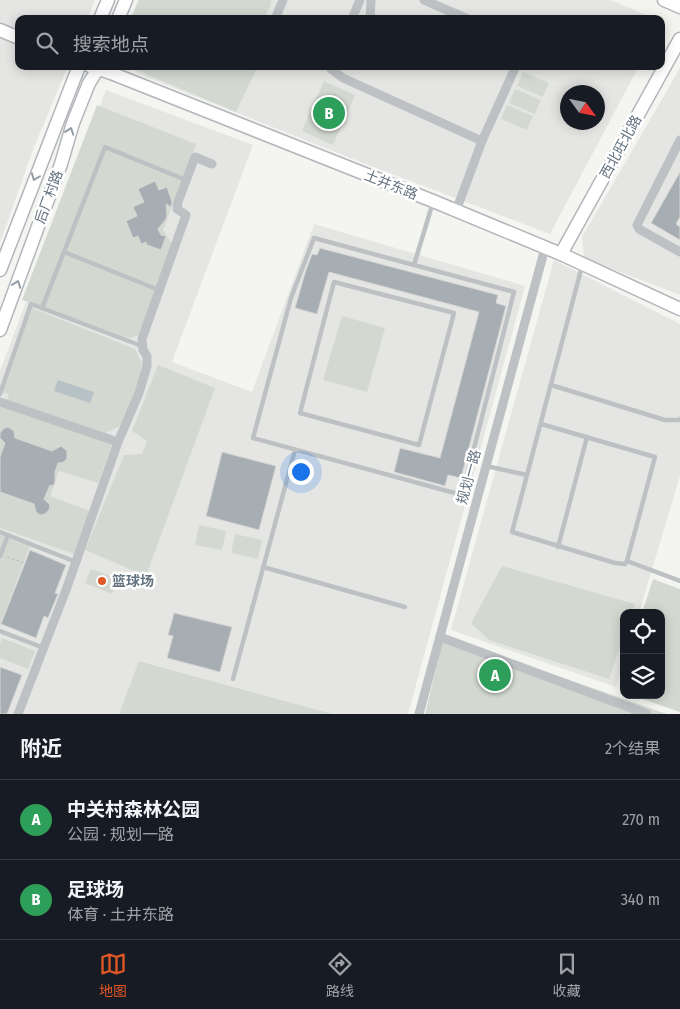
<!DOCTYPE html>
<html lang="zh">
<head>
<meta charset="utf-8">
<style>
	:root { --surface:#171b24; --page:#20242c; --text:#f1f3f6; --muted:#9ea1a6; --line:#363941; --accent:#e05825 }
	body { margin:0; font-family:"Fira Sans Condensed","Noto Sans SC",sans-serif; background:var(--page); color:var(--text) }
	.controls { position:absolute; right:15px; bottom:15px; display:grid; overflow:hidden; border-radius:10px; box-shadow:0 2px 12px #0003 }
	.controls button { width:45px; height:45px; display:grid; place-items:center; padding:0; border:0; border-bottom:1px solid var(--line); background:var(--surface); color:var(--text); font:25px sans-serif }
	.compass { position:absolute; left:560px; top:85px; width:45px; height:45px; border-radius:50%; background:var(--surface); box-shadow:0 2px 12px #0003; rotate:123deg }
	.you { position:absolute; left:300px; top:471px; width:18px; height:18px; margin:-12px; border:4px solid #fff; border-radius:50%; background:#1a73e8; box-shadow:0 0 0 8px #1a73e833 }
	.badge { display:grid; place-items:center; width:32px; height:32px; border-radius:50%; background:var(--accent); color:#fff; font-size:16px; font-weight:700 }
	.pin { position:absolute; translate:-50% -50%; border:2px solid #fff; box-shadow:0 1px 5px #0006 }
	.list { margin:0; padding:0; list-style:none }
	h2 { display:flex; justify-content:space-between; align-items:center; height:65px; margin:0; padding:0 20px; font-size:21px }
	h2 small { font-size:16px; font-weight:400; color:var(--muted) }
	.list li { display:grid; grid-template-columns:32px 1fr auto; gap:15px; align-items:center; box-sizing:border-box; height:80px; padding:0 20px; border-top:1px solid var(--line) }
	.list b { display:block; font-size:19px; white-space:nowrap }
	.list p { margin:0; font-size:16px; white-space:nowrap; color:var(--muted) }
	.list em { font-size:16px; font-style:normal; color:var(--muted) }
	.icon { flex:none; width:28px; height:28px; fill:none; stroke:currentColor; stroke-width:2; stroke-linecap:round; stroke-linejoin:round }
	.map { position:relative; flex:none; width:680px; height:714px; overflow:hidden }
	.search { position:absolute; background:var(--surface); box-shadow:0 2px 12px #0003; left:15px; right:15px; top:15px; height:55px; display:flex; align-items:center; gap:12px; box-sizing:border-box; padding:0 18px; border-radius:10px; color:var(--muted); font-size:19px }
	.sheet { height:225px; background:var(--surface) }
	nav { display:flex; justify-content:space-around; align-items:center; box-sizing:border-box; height:70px; border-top:1px solid var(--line); background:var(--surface); font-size:14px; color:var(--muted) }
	nav a { display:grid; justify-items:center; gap:2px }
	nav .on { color:var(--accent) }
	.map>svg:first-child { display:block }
</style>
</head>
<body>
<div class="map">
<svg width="680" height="714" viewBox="0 0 680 714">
	<rect width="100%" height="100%" fill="#f4f4f0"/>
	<g fill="#e5e6e4" fill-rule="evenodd">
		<polygon points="0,0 95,0 87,19 19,19 19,66 68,66 34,147 0,243"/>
		<polygon points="138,0 611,0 655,19 130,19"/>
		<path d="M 126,66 L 639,66 L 550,234 L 358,161 L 146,77 ZM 568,92 L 598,92 L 598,122 L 568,122 Z"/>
		<polygon points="680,68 680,295 584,258 582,237"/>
		<polygon points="106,90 253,145 172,362 252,392 314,224 525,286 408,714 333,714 140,661 119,714 0,714 0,371"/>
		<polygon points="554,260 680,324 680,476 639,613 624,613 624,662 616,687 451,630"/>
	</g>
	<g fill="#d3d9d0">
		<polygon points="139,0 271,0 271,4 264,19 131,19"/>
		<polygon points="132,66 258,66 236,112 148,75"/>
		<polygon points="523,72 549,83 543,97 517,86"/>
		<polygon points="324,81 355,95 333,145 302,131"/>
		<polygon points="515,89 541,100 535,114 509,103"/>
		<polygon points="97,105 196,144 163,230 173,245 140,335 129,338 22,300"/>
		<polygon points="507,105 533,116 527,130 501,119"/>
		<polygon points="32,308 135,349 142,364 138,384 125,416 120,426 105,433 7,400 9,394 3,393"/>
		<polygon points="342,316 385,328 367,392 323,380"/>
		<polygon points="158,365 215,388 146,576 85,550 124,455 142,454 147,441 132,431"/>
		<polygon points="0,407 112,444 98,483 59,471 50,496 90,511 74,554 0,528"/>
		<polygon points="199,525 226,531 222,550 195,545"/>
		<polygon points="235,534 262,540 258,559 231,553"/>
		<polygon points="0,535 30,546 0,625"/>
		<polygon points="502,566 635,604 632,613 624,613 624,635 609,679 489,640 471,623"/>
		<polygon points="91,569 119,579 112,594 85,583"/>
		<polygon points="653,579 680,589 680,712 631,695 661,695 661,613 642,613"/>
		<polygon points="444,636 667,714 425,714"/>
		<polygon points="2,638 35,651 28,669 0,658 0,644"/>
		<polygon points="139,661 333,714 119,714"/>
	</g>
	<polygon fill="#b7c2c7" points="58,380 94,392 90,403 54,391"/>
	<g fill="#a7aeb3" stroke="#d5d6d3">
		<polygon points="680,172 680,217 676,224 680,227 680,240 651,223"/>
		<polygon points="155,181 159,190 167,187 172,202 171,207 166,204 167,214 166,219 158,229 161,235 166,236 161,250 147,245 146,242 141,244 138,236 133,238 126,221 137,216 133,207 144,202 138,189"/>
		<polygon points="320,248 498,295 496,303 506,306 461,478 448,475 445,486 394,472 400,448 440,458 479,312 329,272 317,314 295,308 305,273 312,254 317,255"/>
		<polygon points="8,427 14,431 15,438 52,451 61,446 67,451 67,458 64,462 58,463 55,472 55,482 53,486 50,485 44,499 50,505 49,510 45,514 40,515 36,512 34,504 0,492 0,457 5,443 0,438 0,433 3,429"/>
		<polygon points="222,452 276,466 259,530 206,516"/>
		<polygon points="30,550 66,565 55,593 58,594 48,618 44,616 36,638 1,624"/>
		<polygon points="174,613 232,627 220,672 167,658 173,636 168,635"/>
		<polygon points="0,667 22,675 7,714 0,714"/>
	</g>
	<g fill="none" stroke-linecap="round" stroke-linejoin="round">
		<defs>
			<g id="secondary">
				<polyline points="664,0 680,7"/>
				<polyline points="100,19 108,0"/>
				<polyline points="118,19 126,0"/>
				<polyline points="0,30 19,38"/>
				<polyline points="90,66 111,73 433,201 561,254 680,309"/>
				<polyline points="561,254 680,39"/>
				<polyline points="0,270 79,66"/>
				<polyline points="0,330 61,164 73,123 89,83 100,66"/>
			</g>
		</defs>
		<use href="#secondary" stroke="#b2b6bb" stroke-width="15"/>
		<polyline stroke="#b7babc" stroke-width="1" stroke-dasharray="2.5 2.5" stroke-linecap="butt" points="7,557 25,563"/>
		<g stroke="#bdc1c4" stroke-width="4.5">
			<polygon points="314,238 514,292 462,495 253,438 291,298"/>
			<polyline points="414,265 433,202"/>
			<polygon points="334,282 454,313 419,445 300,413"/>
			<polyline points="159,290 64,252 105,147 186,180"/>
			<polyline points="42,308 64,252"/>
			<polyline points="551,385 665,420 679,420 680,419"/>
			<polyline points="0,394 31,304 142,346"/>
			<polyline points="541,424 655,457 627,561 625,564 615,563 512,532 582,266"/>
			<polyline points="486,466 527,475"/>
			<polyline points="0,532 76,562"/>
			<polyline points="558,547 587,437"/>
			<polyline points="0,556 8,535"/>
			<polyline points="627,561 680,581"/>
			<polyline points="263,567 405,607"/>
			<polyline points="0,631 44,648"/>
			<polyline points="233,679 295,450"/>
		</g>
		<g stroke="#bdc1c4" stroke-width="9">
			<polyline points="424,0 468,19"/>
			<polyline points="275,19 283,0"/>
			<polyline points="352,19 360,0"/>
			<polyline points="370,19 371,0"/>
			<polyline points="331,69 343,78 482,141"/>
			<polyline points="680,140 637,225 639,229 680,252"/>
			<polyline points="456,211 482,141 516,66"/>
			<polyline points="0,402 118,442"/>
			<polyline points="440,637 647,714"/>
			<polyline points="18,714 66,590 118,442 139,393 147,366 147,356 143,350 142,339 186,215 177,209 178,202 195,157 212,164"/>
			<polyline points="419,714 545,248"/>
		</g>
		<use href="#secondary" stroke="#fff" stroke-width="12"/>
	</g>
	<defs><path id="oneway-chevron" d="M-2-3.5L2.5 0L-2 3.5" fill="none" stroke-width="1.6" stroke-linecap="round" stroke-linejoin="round" transform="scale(1.25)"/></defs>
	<g stroke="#929da7">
		<use href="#oneway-chevron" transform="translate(70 131) rotate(-71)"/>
		<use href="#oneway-chevron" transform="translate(35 177) rotate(111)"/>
		<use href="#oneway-chevron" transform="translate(17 284) rotate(-70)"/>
	</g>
	<circle fill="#e05825" stroke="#fff" stroke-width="2" cx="102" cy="581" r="5"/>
	<g text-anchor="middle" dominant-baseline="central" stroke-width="5" stroke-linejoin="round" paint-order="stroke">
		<g font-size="14" fill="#647381" stroke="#fff">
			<text transform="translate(621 147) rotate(-61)">西北旺北路</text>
			<text transform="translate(391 185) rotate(22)">土井东路</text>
			<text transform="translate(49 197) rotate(-70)">后厂村路</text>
			<text transform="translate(469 477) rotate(-75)">规划一路</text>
		</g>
		<g font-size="14" font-weight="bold" fill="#647381" stroke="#fff" text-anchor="start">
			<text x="112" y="581">篮球场</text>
		</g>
	</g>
</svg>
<div class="controls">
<button><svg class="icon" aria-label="locate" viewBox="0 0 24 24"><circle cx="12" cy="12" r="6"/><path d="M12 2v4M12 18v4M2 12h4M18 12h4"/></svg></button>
<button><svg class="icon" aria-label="layers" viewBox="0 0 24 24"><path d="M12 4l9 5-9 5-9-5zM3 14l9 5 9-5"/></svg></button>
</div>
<svg class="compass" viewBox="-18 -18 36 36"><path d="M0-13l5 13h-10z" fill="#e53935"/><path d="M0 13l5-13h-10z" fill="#9ea1a6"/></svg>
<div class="you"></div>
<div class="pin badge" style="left:495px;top:675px;background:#2e9e5b">A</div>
<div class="pin badge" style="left:329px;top:113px;background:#2e9e5b">B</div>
<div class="search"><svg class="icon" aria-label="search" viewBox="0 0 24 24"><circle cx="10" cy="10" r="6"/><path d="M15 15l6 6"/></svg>搜索地点</div>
</div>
<section class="sheet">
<h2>附近<small>2个结果</small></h2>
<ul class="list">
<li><span class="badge" style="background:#2e9e5b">A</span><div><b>中关村森林公园</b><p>公园 · 规划一路</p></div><em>270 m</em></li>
<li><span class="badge" style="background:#2e9e5b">B</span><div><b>足球场</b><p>体育 · 土井东路</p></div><em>340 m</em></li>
</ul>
</section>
<nav>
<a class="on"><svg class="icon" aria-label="map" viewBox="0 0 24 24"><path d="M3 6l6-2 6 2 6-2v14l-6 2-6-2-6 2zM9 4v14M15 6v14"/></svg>地图</a>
<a><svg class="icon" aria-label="directions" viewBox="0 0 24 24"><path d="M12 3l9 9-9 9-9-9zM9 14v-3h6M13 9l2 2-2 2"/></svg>路线</a>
<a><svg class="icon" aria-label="saved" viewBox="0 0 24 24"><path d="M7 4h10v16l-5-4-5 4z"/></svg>收藏</a>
</nav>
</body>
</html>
